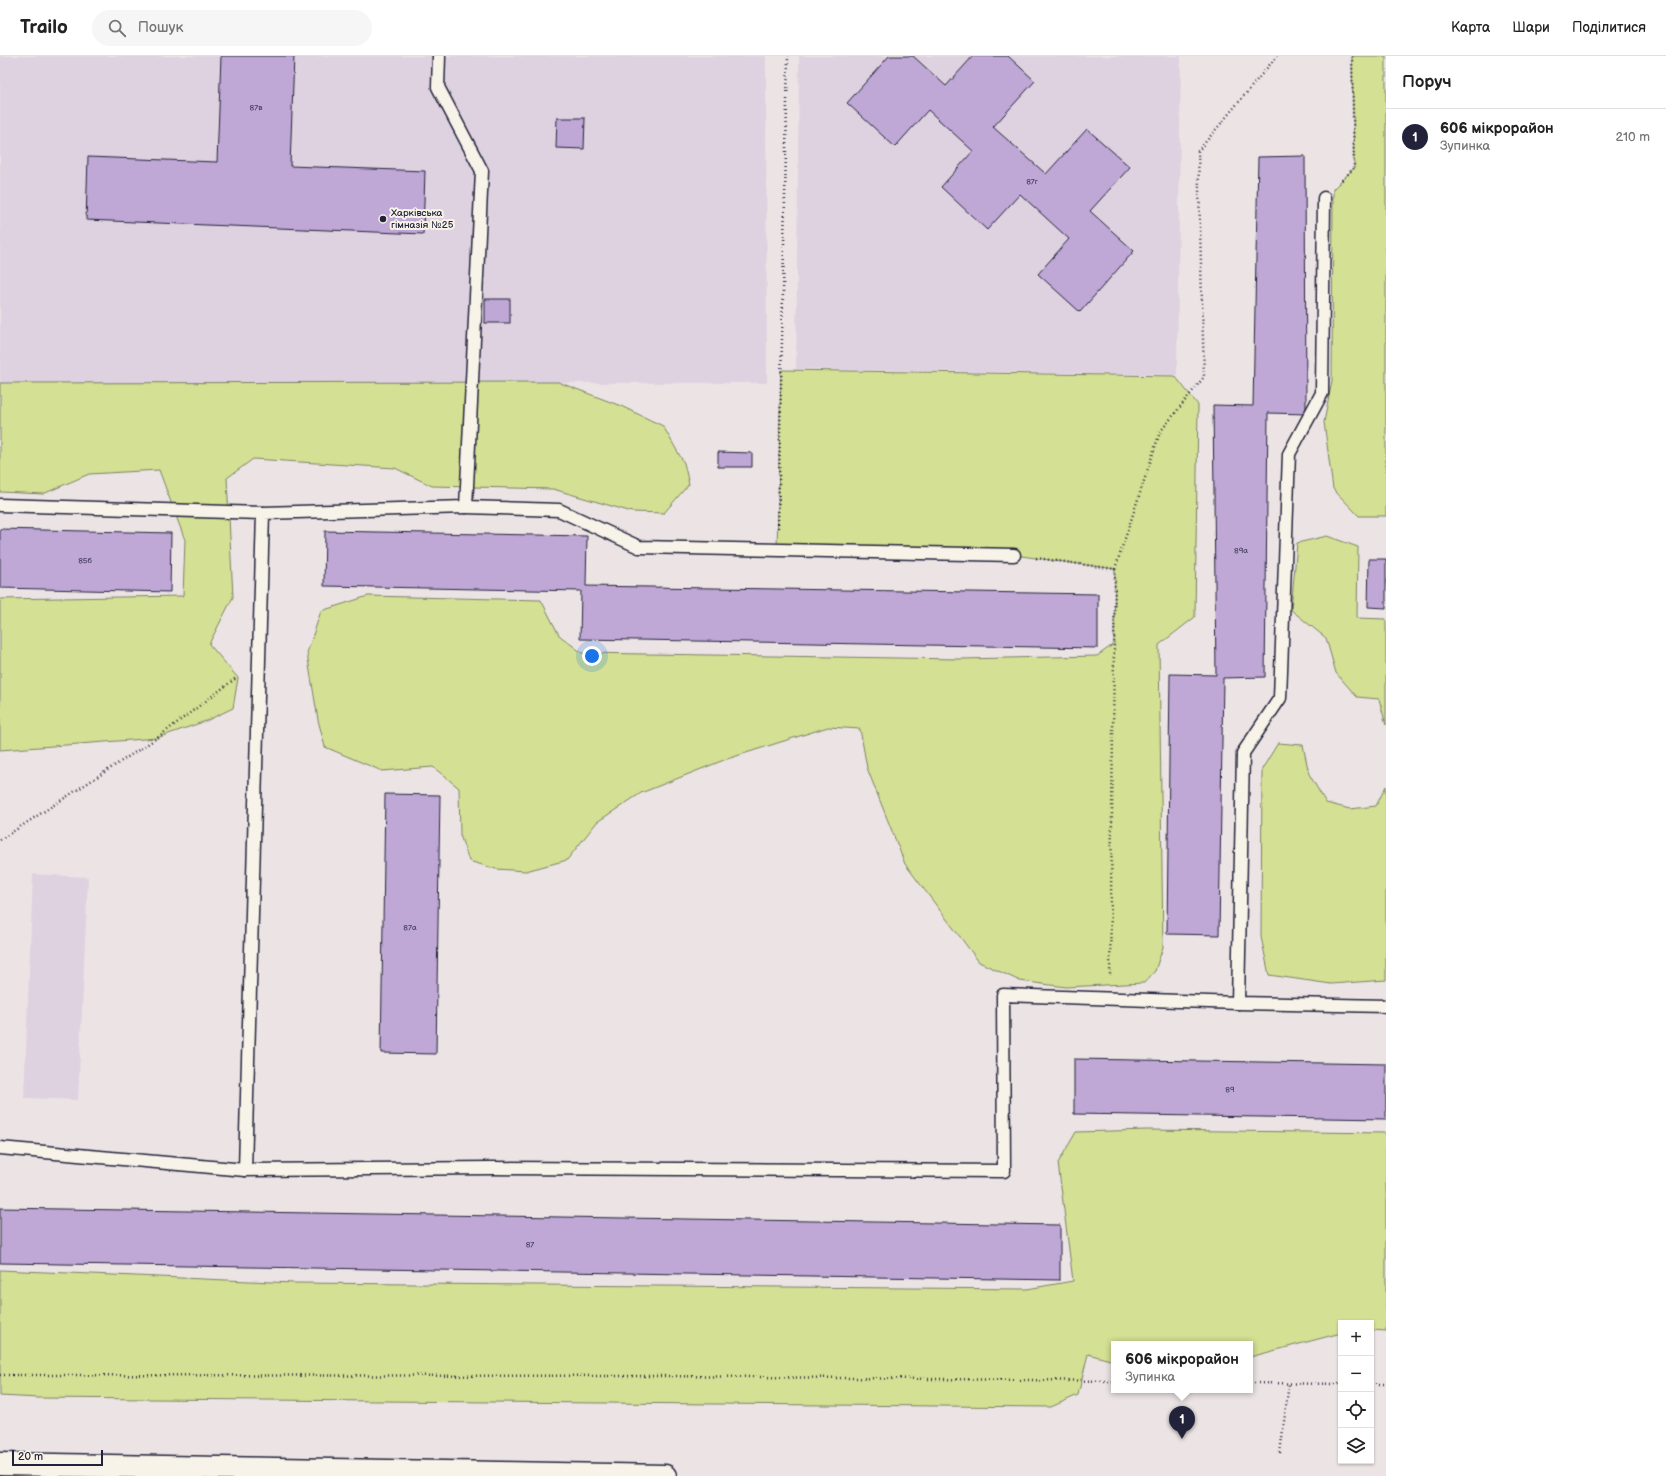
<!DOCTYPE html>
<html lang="uk">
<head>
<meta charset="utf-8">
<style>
	:root { --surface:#fff; --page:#f6f6f6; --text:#222; --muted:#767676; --line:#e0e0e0; --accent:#22223b }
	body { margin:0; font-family:"Balsamiq Sans",sans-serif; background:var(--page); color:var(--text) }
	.controls { position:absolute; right:12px; bottom:12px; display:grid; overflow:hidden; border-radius:0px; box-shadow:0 1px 3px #0004 }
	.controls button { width:36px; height:36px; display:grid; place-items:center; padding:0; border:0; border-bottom:1px solid var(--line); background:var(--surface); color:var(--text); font:20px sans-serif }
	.scale { position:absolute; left:12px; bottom:10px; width:91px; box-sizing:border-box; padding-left:4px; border:2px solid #22223b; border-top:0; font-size:11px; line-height:14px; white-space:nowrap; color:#22223b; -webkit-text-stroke:3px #f7f3e8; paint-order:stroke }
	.you { position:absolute; left:592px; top:600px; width:14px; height:14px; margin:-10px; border:3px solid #fff; border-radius:50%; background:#1a73e8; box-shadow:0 0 0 6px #1a73e833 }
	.badge { display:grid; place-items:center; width:26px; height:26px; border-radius:50%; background:var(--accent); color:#fff; font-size:13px; font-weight:700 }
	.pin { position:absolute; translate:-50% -33px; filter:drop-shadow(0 1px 2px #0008) }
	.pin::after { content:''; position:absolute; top:21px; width:14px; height:12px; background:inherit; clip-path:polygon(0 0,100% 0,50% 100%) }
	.popup { position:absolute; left:1111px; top:1285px; width:142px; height:52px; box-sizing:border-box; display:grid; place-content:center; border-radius:0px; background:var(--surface); filter:drop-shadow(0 1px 3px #0005); font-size:13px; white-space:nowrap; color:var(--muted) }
	.popup b { font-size:15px; color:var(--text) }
	.popup::after { content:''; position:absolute; left:50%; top:100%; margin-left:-8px; border:8px solid transparent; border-top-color:var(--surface) }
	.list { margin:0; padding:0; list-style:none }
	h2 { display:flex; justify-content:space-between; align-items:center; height:52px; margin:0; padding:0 16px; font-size:17px }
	h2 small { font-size:13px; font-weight:400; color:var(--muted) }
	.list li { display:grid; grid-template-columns:26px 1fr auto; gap:12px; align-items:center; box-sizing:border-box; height:56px; padding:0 16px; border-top:1px solid var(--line) }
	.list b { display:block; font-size:15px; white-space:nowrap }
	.list p { margin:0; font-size:13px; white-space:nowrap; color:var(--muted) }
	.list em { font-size:13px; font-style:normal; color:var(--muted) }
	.icon { flex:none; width:22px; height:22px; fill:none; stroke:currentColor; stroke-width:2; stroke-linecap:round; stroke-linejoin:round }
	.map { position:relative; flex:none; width:1386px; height:1420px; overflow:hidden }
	header { display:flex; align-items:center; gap:24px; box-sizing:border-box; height:56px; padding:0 20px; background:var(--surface); border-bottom:1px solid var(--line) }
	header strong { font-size:19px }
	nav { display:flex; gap:22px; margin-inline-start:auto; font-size:14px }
	.search { width:280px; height:36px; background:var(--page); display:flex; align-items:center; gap:10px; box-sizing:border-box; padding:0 14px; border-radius:22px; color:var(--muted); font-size:15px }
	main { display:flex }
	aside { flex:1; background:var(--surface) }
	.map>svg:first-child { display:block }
</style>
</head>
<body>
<header>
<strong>Trailo</strong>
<div class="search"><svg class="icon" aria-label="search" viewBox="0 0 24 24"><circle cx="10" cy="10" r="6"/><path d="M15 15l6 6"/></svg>Пошук</div>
<nav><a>Карта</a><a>Шари</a><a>Поділитися</a></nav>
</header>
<main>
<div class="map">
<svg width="1386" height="1420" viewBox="0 0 1386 1420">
	<rect width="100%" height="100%" fill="#ece4e4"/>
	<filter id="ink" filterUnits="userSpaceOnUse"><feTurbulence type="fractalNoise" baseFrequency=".025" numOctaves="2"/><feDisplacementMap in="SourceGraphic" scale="8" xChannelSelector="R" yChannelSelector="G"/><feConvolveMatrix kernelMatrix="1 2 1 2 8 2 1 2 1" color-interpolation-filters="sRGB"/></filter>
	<g filter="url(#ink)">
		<g fill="#ded2e0">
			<polygon points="0,0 766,0 767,327 0,327"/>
			<polygon points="799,0 1181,0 1177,319 796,313"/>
			<polygon points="33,818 88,821 78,1044 24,1042"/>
		</g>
		<g fill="#d4e093" stroke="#7b8167">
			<polygon points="1352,0 1386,0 1386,460 1359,460 1333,433 1324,366 1332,325 1333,133 1354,112"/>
			<polygon points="781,314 1175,320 1198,349 1195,561 1159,589 1163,891 1155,915 1144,927 1066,931 1020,925 979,906 905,808 867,712 860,673 828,671 724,704 641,737 597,766 567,804 526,815 496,813 469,805 460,779 459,732 433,711 382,715 325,691 318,664 307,597 321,555 368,540 541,544 559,579 582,597 961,603 1097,600 1114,588 1115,513 1014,499 777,494"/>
			<polygon points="558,326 621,350 663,370 684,407 689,428 664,457 632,456 553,433 432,430 395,412 253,403 227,422 233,541 209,588 238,622 233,652 206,665 157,682 0,694 0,543 183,540 185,484 159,414 89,418 43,438 0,436 0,327"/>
			<polygon points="1327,480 1358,491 1357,562 1386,563 1386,669 1379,643 1357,641 1336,617 1326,582 1291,554 1297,487"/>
			<polygon points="1278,687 1303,689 1309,718 1326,747 1350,753 1376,750 1386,730 1386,924 1331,928 1269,919 1261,881 1262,713"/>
			<polygon points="1147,1074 1386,1077 1386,1275 1371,1274 1371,1267 1341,1267 1341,1277 1250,1301 1250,1288 1114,1288 1114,1305 1088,1298 1078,1339 1051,1351 39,1342 0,1340 0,1214 294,1227 1027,1233 1073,1225 1058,1107 1076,1076"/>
		</g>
		<g fill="#bfa7d6" stroke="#22223b">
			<polygon points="221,0 294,0 290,110 425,115 423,178 86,164 88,101 217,106"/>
			<polygon points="889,0 913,0 946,30 973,0 1008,0 1035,25 993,71 1046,118 1087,73 1130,111 1090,155 1134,195 1080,256 1038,218 1069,183 1020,138 987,174 941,131 973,95 928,54 895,91 847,47"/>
			<polygon points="557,62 585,62 584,93 556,92"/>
			<polygon points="1305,100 1306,358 1268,357 1265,621 1223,622 1219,879 1167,878 1170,618 1216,619 1213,349 1253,350 1258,101"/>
			<rect x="485" y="243" width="25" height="24"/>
			<polygon points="718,396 752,397 752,411 718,411"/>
			<polygon points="0,473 171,477 170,536 0,532"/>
			<polygon points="325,475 587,480 586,530 1098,538 1098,592 580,583 581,535 324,530"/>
			<polygon points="1369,503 1386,503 1386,552 1368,551"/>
			<polygon points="385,738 440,739 436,998 381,997"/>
			<polygon points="1074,1003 1386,1008 1386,1063 1074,1058"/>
			<polygon points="0,1152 1060,1169 1060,1224 0,1207"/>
		</g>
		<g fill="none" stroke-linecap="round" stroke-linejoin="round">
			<defs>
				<g id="lane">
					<polyline points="1324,142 1322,337 1289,398 1280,642 1243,697 1238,947 1386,950"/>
					<polyline points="0,449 263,457"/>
					<polyline points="466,451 559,454 639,491 1014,499"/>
					<polyline points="0,1092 245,1114 492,1112 1004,1115 1003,939 1238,947"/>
					<polyline points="245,1114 263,457 466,451 482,115 438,31 439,0"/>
				</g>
				<polyline id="secondary" points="0,1408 665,1420"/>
			</defs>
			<use href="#lane" stroke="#22223b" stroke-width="15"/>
			<use href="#secondary" stroke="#22223b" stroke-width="25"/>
			<g stroke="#22223b" stroke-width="2.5" stroke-dasharray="1 3" stroke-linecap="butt">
				<polyline points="1339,127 1354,112 1352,0"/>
				<polyline points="778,472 788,0"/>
				<polyline points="1036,502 1115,513 1110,920"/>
				<polyline points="1115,513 1160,376 1204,321 1198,95 1277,0"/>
				<polyline points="0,784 157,682 236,622"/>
				<polyline points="0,1319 668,1320 1114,1325"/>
				<polyline points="1250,1327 1341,1328"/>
				<polyline points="1371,1328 1386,1328"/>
				<polyline points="1280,1397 1289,1327"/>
			</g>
			<use href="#lane" stroke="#f7f3e8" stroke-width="12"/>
			<use href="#secondary" stroke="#f7f3e8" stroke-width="22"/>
		</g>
	</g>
	<circle fill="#22223b" stroke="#f7f3e8" stroke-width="1.5" cx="383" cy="163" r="4"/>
	<g text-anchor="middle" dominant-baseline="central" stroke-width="4" stroke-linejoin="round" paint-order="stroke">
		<g font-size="8" fill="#494362">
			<text x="256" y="51">87в</text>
			<text x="1032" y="125">87г</text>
			<text x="1241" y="494">89а</text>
			<text x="85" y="504">85б</text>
			<text x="410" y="871">87а</text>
			<text x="1230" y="1033">89</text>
			<text x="530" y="1188">87</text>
		</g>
		<g font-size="10" fill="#22223b" stroke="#f7f3e8" text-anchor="start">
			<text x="391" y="157">Харківська<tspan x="391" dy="12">гімназія №25</tspan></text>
		</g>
	</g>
</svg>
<div class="controls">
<button>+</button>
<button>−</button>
<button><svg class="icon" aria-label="locate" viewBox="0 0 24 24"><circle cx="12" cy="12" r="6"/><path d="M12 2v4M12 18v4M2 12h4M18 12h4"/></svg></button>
<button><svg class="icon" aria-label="layers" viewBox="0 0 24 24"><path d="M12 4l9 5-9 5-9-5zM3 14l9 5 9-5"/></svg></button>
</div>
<div class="scale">20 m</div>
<div class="you"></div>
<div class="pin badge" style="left:1182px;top:1383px">1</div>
<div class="popup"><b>606 мікрорайон</b>Зупинка</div>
</div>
<aside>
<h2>Поруч<small></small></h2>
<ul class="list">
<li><span class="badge">1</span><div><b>606 мікрорайон</b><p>Зупинка</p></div><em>210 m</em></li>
</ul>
</aside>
</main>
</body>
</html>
